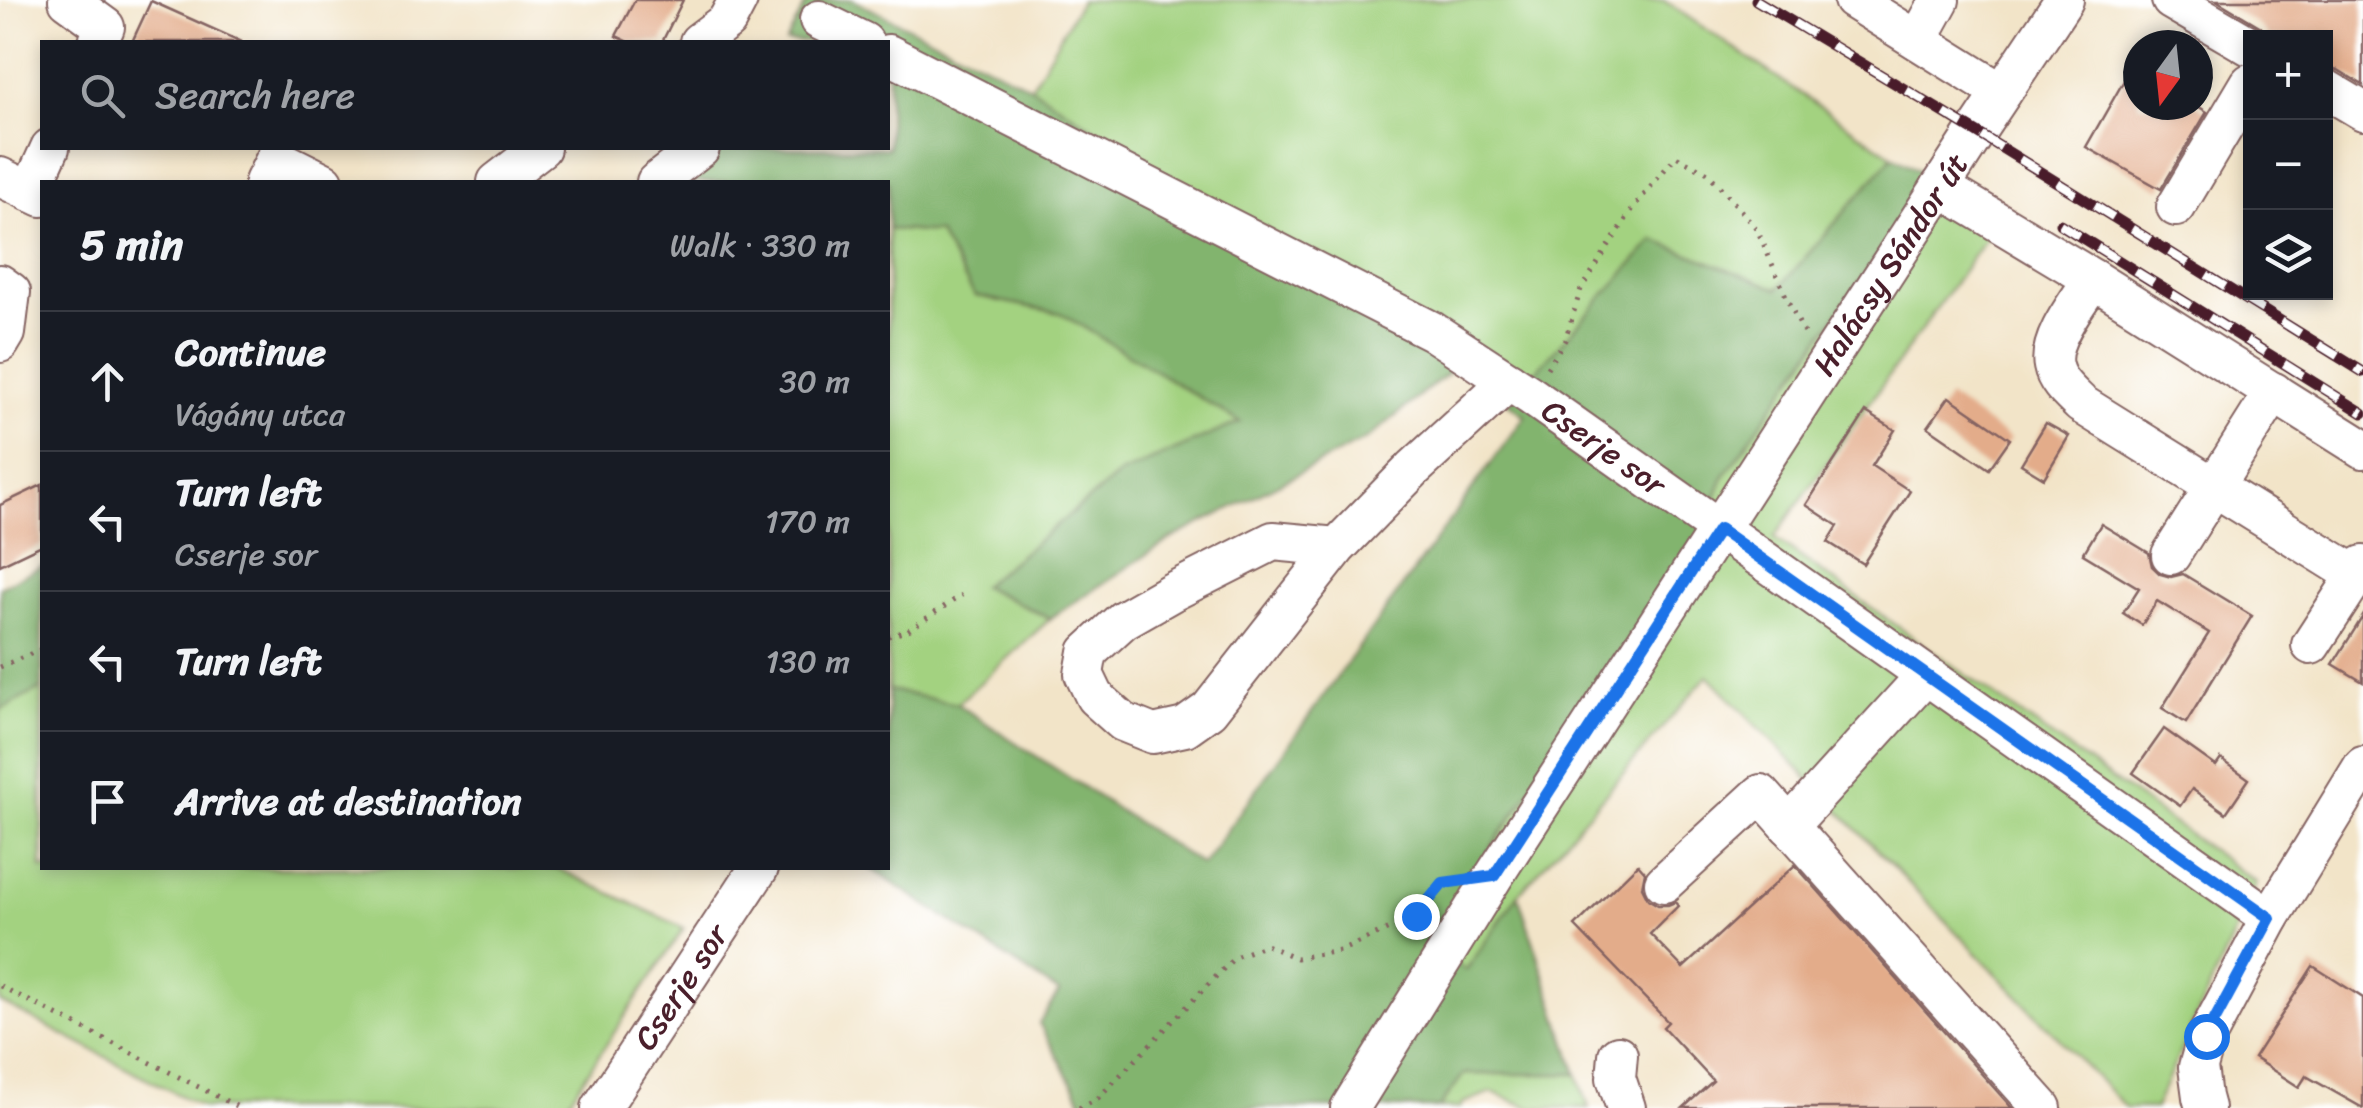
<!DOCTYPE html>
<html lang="en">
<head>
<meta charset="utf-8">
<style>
	:root { --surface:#171b24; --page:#20242c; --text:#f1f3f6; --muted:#9ea1a6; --line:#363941 }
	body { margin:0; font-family:Sriracha,sans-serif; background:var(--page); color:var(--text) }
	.controls { position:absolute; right:30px; top:30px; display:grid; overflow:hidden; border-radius:0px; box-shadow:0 5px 15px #0003 }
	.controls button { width:90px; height:90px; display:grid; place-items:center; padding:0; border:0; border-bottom:2px solid var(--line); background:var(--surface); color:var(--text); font:50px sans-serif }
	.compass { position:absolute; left:2123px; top:30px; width:90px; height:90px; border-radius:50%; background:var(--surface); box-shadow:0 5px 15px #0003; rotate:195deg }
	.stop { position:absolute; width:30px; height:30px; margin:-22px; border:8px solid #1a73e8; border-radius:50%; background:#fff }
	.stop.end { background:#1a73e8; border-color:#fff; box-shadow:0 2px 10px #0008 }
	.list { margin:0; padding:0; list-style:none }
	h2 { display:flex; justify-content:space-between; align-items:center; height:130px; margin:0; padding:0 40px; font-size:42px }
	h2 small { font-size:32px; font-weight:400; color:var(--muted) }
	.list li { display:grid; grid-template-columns:65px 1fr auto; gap:30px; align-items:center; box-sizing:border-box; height:140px; padding:0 40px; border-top:2px solid var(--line) }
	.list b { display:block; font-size:38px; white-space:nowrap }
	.list p { margin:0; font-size:32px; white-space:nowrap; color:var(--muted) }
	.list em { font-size:32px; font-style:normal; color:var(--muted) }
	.icon { flex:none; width:55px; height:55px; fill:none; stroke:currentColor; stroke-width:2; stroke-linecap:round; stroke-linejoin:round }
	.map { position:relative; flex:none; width:2363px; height:1108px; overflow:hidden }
	.search { position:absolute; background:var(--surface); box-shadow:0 5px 15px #0003; left:40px; top:40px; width:850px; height:110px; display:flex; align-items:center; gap:25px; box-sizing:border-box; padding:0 35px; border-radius:0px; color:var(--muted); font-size:38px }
	.panel { position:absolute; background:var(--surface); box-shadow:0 5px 15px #0003; left:40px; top:180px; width:850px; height:690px; border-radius:0px }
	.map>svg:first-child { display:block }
</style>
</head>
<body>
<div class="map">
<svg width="2363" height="1108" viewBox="0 0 2363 1108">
	<rect width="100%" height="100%" fill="#fff"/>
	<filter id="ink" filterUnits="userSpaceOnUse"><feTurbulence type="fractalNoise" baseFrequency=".01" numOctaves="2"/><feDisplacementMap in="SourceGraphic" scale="20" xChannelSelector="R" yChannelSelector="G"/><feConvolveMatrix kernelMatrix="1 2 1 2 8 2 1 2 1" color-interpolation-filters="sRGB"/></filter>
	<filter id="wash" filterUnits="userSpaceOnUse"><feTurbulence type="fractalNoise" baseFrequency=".0048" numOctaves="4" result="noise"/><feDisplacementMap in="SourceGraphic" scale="40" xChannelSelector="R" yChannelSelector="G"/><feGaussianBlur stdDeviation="2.25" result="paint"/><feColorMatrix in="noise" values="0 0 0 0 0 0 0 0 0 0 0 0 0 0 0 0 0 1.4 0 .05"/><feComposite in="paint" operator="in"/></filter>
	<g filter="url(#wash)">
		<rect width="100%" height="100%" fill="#f2e4c8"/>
		<g fill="#a3d280" stroke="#767856" stroke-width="2.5">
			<polygon points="1081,0 1663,0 1893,156 1778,289 1508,402 1031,87"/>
			<polygon points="1932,178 2001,217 1774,538 2257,883 2155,1108 2126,1108 1708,675 1518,895 1465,971 1426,944 1695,550 1725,475"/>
			<polygon points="888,229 938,233 975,296 1060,313 1241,423 1120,474 982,586 1050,619 957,704 888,690"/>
			<polygon points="42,688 42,868 557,868 684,928 564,1108 204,1108 0,1002 0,710"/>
			<polygon points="1463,1074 1577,1074 1589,1108 1531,1108 1492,1092 1463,1103 1460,1108 1439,1108"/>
		</g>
		<g fill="#82b46e" stroke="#666a4c" stroke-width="2.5">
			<polygon points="808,0 853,0 1031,87 1455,367 1370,437 1171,539 1050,618 982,586 1120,474 1240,422 1060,313 975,296 938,233 888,229 888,182 635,182 682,148 888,148 888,42 786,42"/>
			<polygon points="1893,156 1932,178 1725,475 1695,550 1426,943 1466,970 1518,895 1577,1074 1464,1074 1439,1108 1086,1108 1039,1023 1059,992 870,868 888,868 888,690 957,704 1202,865 1525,416 1508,402 1654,240 1778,289"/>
			<polygon points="42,566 42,688 0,710 0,587"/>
		</g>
		<g id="blocks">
			<g fill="#e3ac8a">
				<polygon points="635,0 683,0 662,42 629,42 616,36"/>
				<polygon points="2216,0 2363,0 2363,85 2338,70 2326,67 2326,38 2270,38 2261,27"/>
				<polygon points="151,1 242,42 132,42"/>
				<polygon points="2138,56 2138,105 2196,105 2207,112 2161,189 2086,147"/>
				<polygon points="1949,397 2010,439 1989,469 1928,427"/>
				<polygon points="1866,412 1895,430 1872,466 1910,491 1863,564 1828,542 1838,526 1806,505"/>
				<polygon points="2046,423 2069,436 2044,478 2021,464"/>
				<polygon points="42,485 42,545 0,565 0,505"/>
				<polygon points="2101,524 2149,553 2152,566 2160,574 2171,577 2183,574 2252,616 2186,723 2162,708 2209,633 2157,601 2142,625 2123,613 2139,588 2083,554"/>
				<polygon points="2363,616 2363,682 2333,664"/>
				<polygon points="2164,729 2216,766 2221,759 2249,779 2226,813 2192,789 2180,806 2133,773"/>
				<polygon points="1638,864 1645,872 1642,887 1648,899 1658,905 1668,905 1675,902 1678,906 1650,934 1683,968 1795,865 2012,1108 1683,1108 1713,1081 1663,1027 1668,1022 1575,926"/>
				<polygon points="2313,966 2363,998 2363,1108 2306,1076 2299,1087 2254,1058"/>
			</g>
		</g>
	</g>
	<g filter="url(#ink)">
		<use href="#blocks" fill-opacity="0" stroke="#856462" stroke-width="2.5"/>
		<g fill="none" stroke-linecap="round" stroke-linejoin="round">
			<defs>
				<g id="minor">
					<polyline points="68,0 105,27 98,42"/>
					<polyline points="1853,0 2002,93"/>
					<polyline points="2171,0 2250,46"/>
					<polyline points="819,20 864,42"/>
					<polyline points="1918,40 1940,0"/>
					<polyline points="699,42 727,21 738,0"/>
					<path id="s1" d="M 888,54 L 1432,331 L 1530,395 L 2270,918"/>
					<polyline points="2326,89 2363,111"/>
					<polyline points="0,177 42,197"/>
					<polyline points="264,182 276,158 324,182"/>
					<polyline points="497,182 541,148"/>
					<polyline points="656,182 700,148"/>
					<polyline points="1940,187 2093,279"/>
					<polyline points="30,192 50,148"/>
					<polyline points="2176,207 2250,83"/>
					<polyline points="0,284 11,292 6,333 0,343"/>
					<polyline points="1337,547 1273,541 1172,592 1123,620 1088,652 1084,674 1095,697 1123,722 1153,734 1185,727 1209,710 1337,547 1414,468 1509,381"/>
					<polyline points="2171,555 2274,392"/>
					<path d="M 2356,575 L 2081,404 C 2070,393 2056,382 2053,366 C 2047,340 2079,301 2093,279 L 2363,449"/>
					<polyline points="2311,645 2363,565"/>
					<polyline points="1789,826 1926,675"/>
					<polyline points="1664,883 1761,794 2042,1108"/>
					<polyline points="1618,1055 1616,1078 1626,1108"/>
					<path id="s2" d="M 601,1108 L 759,868"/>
					<path id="s3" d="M 1350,1108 L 1494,876 L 1976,132 L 2064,0"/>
					<polyline points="2205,1108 2202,1097 2198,1067 2207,1036 2270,918 2363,766"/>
				</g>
			</defs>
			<use href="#minor" stroke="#856462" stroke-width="42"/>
			<g stroke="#856462" stroke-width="5" stroke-dasharray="2.5 8" stroke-linecap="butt">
				<polyline points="1547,368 1565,340 1581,289 1634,207 1676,156 1708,173 1757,229 1789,303 1806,337"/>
				<polyline points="888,636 907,631 962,595"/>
				<polyline points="0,667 42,649"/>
				<polyline points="0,986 240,1108"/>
				<polyline points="1079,1108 1098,1098 1235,957 1266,945 1296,958 1340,951 1416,917 1443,883 1455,881"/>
			</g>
			<use href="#minor" stroke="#fff" stroke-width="38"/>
			<defs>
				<g id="rail">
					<polyline points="1756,0 1976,132 2363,372"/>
					<polyline points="2060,224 2363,413"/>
				</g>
			</defs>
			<use href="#rail" stroke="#4a1f2b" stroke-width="11"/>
			<use href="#rail" stroke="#fff" stroke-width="8" stroke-dasharray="22" stroke-linecap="butt"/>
		</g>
	</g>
	<g fill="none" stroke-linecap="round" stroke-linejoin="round" filter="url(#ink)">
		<polyline stroke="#1a73e8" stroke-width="12" points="1416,916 1443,883 1494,876 1719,529 2270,918 2206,1036"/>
	</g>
	<g text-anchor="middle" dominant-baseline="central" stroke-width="8" stroke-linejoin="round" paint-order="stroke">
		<g font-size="32" fill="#4a1f2b" stroke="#fff">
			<text stroke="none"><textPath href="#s3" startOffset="1002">Halácsy Sándor út</textPath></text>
			<text stroke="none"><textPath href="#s1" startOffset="818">Cserje sor</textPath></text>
			<text stroke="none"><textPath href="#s2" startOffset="145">Cserje sor</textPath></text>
		</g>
	</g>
</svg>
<div class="controls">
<button>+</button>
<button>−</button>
<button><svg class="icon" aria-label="layers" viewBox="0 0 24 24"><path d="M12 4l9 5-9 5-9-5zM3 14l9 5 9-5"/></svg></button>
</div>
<svg class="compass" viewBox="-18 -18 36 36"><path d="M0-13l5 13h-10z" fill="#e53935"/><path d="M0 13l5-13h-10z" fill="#9ea1a6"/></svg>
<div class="stop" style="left:2206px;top:1036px"></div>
<div class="stop end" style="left:1416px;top:916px"></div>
<div class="search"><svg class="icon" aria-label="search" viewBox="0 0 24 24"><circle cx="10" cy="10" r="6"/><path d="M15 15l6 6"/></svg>Search here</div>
<section class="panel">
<h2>5 min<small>Walk · 330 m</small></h2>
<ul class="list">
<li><svg class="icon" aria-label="ahead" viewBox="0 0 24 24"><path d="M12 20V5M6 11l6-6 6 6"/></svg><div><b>Continue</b><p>Vágány utca</p></div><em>30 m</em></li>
<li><svg class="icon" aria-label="left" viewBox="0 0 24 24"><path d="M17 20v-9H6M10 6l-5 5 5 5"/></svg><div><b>Turn left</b><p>Cserje sor</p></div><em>170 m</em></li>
<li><svg class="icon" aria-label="left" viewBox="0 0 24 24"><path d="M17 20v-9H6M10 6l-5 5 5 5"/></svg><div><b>Turn left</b></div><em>130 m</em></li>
<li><svg class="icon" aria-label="arrive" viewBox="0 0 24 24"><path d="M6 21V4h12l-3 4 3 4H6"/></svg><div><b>Arrive at destination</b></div></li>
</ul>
</section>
</div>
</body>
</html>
